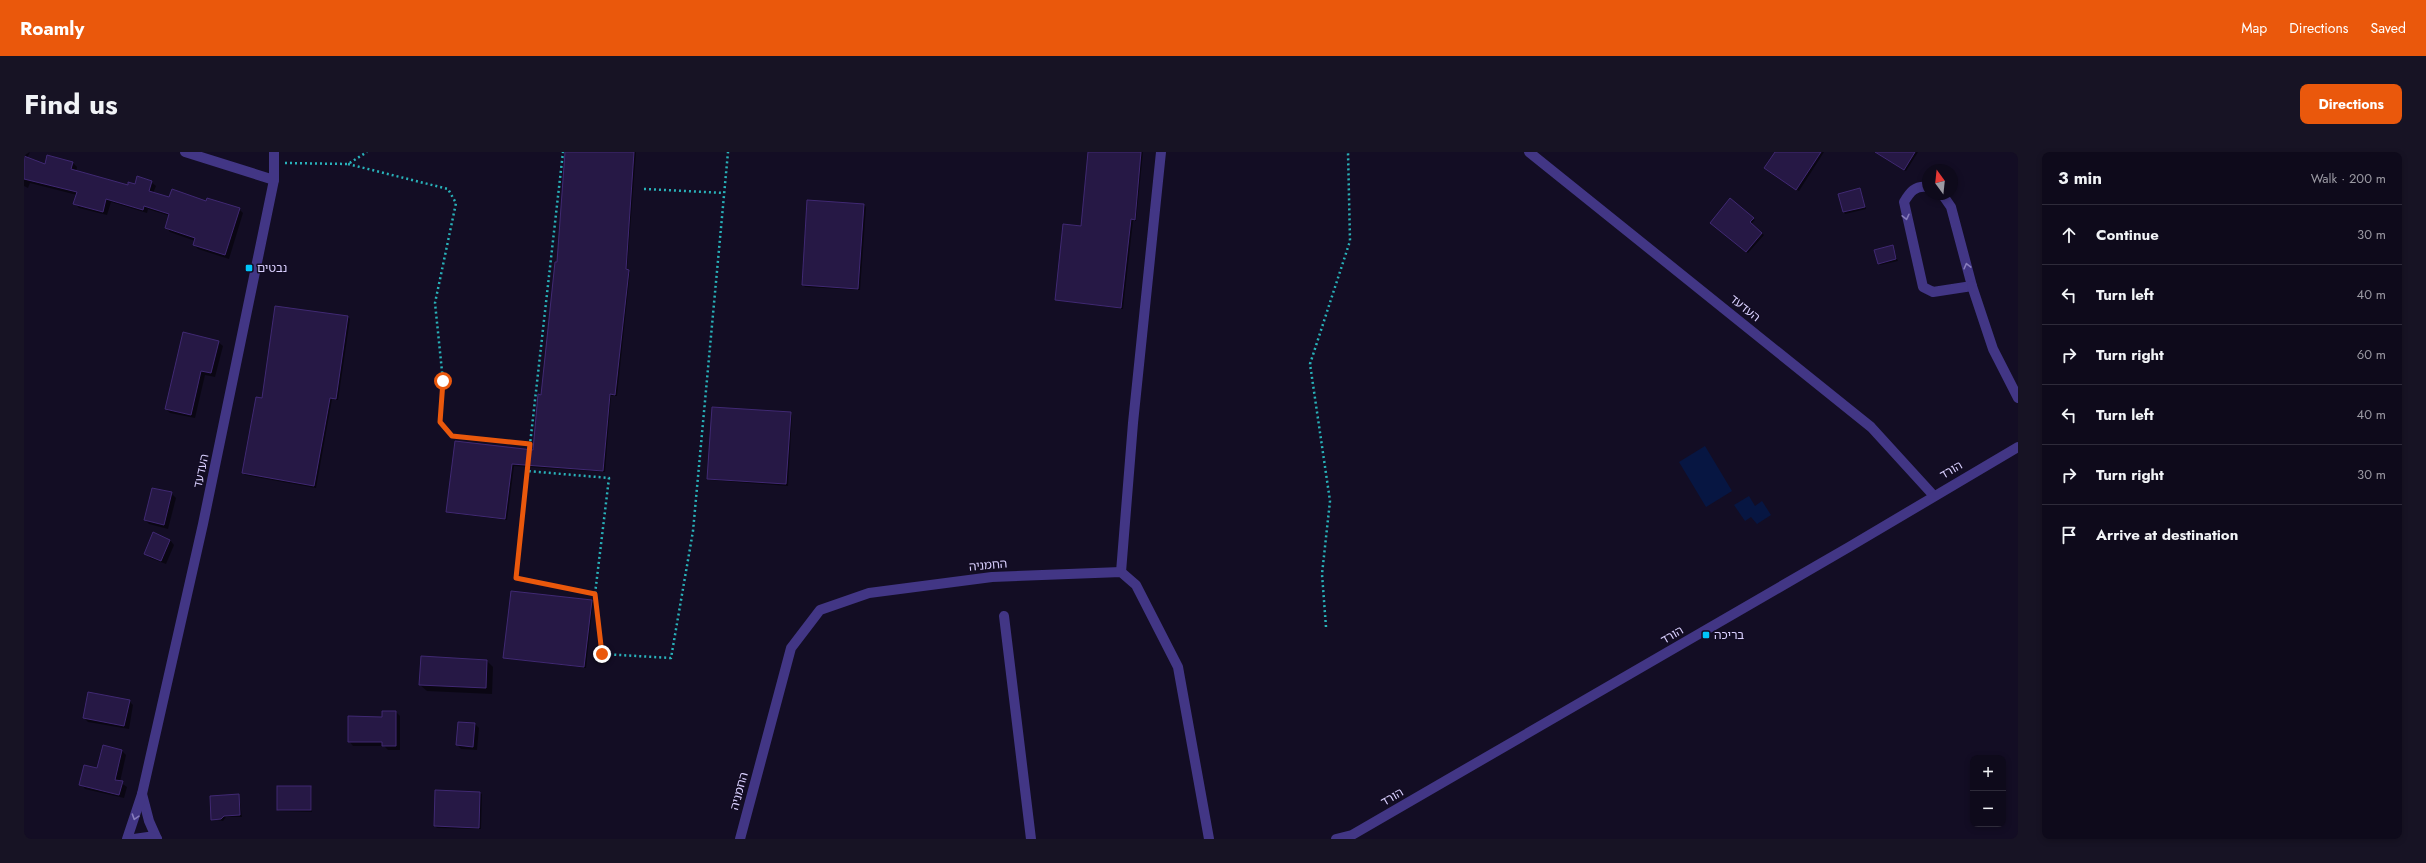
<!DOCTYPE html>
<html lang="en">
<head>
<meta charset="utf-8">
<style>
	:root { --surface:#0e0a1b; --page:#171324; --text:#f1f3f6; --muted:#9b9aa3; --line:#2e2b3a; --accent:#ea580c }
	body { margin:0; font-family:Jost,"Noto Sans Hebrew",sans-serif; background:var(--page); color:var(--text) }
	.controls { position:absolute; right:12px; bottom:12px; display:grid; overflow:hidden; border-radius:8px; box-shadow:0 2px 6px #0003 }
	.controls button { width:36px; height:36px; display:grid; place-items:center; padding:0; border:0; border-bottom:1px solid var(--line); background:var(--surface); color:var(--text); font:20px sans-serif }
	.compass { position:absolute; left:1898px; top:12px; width:36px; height:36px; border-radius:50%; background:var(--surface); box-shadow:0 2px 6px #0003; rotate:345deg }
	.stop { position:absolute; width:12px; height:12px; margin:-9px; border:3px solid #ea580c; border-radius:50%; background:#fff }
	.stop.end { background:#ea580c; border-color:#fff; box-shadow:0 1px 4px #0008 }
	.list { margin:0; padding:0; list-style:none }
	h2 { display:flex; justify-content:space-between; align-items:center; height:52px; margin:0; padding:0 16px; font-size:17px }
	h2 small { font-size:13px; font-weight:400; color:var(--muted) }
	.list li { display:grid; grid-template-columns:26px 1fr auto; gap:12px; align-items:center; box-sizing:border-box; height:60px; padding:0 16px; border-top:1px solid var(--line) }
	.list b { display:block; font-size:15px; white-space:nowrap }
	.list em { font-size:13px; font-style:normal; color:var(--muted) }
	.icon { flex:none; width:22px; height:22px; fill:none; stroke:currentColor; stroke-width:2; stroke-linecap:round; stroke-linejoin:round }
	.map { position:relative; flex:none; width:1994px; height:687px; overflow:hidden; border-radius:8px }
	header { display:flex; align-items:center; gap:24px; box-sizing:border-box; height:56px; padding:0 20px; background:var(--accent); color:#fff }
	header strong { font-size:19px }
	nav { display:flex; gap:22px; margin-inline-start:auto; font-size:14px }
	.intro { display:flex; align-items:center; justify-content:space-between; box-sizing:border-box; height:96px; padding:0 24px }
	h1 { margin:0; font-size:28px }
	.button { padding:10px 18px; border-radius:8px; background:var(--accent); color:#fff; font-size:14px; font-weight:700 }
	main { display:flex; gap:24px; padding:0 24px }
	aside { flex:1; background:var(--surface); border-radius:8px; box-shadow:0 2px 6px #0003 }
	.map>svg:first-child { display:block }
</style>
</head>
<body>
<header>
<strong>Roamly</strong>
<nav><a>Map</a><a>Directions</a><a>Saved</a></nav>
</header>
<div class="intro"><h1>Find us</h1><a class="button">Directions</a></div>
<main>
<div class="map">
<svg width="1994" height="687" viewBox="0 0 1994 687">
	<rect width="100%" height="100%" fill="#130d24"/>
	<g fill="#071642">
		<polygon points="1681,294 1708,339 1682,355 1655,310"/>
		<polygon points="1725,344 1731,354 1738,349 1747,363 1733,372 1727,365 1721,369 1710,353"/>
	</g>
	<g fill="#0007">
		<polygon points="0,0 6,0 3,6 21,13 49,11 53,15 52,20 104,34 127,30 132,34 129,41 146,46 183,50 215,57 219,61 205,107 174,97 170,93 171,89 146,80 142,75 146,64 124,57 123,61 87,50 83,63 55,56 50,51 53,43 6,31 4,36 0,34"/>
		<polygon points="542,0 612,0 603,118 606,120 593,244 587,244 581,320 490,314 483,368 425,361 423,360 432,290 510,300 534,111"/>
		<polygon points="1065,0 1119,0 1112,69 1109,69 1099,157 1032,148 1058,75"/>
		<polygon points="1753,0 1800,0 1775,39 1744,18"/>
		<polygon points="1852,0 1894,0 1882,19"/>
		<polygon points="1836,37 1842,57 1821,62 1820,60"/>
		<polygon points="840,53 842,55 836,138 781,135 779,133"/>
		<polygon points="1729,67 1731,68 1727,72 1740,83 1724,101 1689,72"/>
		<polygon points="1868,94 1874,109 1856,113 1855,111"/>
		<polygon points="324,165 326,167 314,248 308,247 292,336 221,323 219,321 239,248"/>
		<polygon points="194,190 199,194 191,225 181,223 171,266 146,261 142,257"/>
		<polygon points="766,261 768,263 764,334 686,328 684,327"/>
		<polygon points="147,341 152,346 144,377 125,372 121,368"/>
		<polygon points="146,388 150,393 142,412 126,406 121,401"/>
		<polygon points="567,449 569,451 562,516 480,506"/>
		<polygon points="463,509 469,515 468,542 403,539 396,533"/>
		<polygon points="105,549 109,553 105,577 64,570 60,566"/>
		<polygon points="372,560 376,564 376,598 364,598 360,594 329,594 325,589"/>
		<polygon points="451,572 455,576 453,598 437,597 433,593"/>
		<polygon points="98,599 102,603 96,630 103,635 100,646 61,637 57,632"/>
		<polygon points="287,635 288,637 288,660 255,659 254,657"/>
		<polygon points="456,641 458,642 457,677 413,676 411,674"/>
		<polygon points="215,643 218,665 202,665 199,669 188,667"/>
	</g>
	<g fill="#261845" stroke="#402973">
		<polygon points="541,0 610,0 602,117 605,118 591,243 586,242 579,319 488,312 481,367 422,360 431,289 509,298 514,242 517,243 531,110 533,110"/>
		<polygon points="1064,0 1117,0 1111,68 1107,67 1097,156 1031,148 1039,72 1057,74"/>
		<polygon points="1751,0 1797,0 1772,38 1740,16"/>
		<polygon points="1851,0 1891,0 1880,18"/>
		<polygon points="23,3 49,10 47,17 104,33 104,30 111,32 113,24 128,29 125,39 145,45 148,37 182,49 183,46 216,56 201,103 169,93 171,86 141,76 145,62 120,54 119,58 82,47 79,60 49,52 53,40 0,27 0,4 21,12"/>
		<polygon points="1836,36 1841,55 1819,60 1814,42"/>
		<polygon points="1706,46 1730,66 1726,70 1738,81 1722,100 1686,71"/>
		<polygon points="783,48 840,52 834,137 778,133"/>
		<polygon points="1869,93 1872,107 1854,112 1850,98"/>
		<polygon points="251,154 324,164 312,247 306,246 290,334 218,321 232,245 238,246"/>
		<polygon points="159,180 195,189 187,221 177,219 167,263 141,257"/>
		<polygon points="688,255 767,260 762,332 683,327"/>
		<polygon points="128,336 148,340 140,373 120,368"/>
		<polygon points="129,380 146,388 137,409 120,402"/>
		<polygon points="487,439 568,448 560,515 479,506"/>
		<polygon points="397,504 463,508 462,536 395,533"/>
		<polygon points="64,540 106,548 100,574 59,566"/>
		<polygon points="358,559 372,559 372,594 358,594 358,590 324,590 324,564 358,565"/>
		<polygon points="434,570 451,571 449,595 432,593"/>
		<polygon points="79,593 98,598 91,628 99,629 95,643 55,633 60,613 73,616"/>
		<rect x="253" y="634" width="34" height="24"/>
		<polygon points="411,638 456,640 455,676 410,674"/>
		<polygon points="215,642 216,663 200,664 197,667 187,668 186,644"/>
	</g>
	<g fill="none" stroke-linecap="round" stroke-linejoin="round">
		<g stroke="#29b2ba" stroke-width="2.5" stroke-dasharray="2 3" stroke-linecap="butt">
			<polyline points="261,11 324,12 343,0"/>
			<polyline points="324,12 424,37 432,51 411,151 419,229 416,270 428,284 506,292"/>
			<polyline points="620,37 700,41"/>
			<polyline points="503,319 539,0"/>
			<polyline points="571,442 492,426 503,319 585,326 571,442 578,502 647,506 669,379 704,0"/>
			<polyline points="1302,475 1298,422 1306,349 1286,212 1326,89 1324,0"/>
		</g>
		<g stroke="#423685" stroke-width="10">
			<polyline points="161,0 250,28"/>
			<polyline points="1505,0 1847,275 1910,344"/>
			<path d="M 1904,35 C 1891,33 1886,40 1880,50 L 1899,135 L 1909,140 L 1948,134 L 1927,55 L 1918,42"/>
			<polyline points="1948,134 1969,197 1994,246"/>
			<polyline points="1097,420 1109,271 1137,0"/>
			<polyline points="980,464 1007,687"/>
			<polyline points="118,642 125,669 133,687"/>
			<polyline points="103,687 118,642 179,372 250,28 250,0"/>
			<polyline points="110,687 124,685 133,687"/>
			<polyline points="716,687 767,496 796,458 845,441 968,425 1097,420 1112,433 1154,515 1185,687"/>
			<polyline points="1312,687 1328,683 1825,395 1994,295"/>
		</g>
	</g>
	<defs><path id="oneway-chevron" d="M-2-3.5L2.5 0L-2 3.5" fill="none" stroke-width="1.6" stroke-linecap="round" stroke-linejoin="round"/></defs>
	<g stroke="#867bbc">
		<use href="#oneway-chevron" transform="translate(1882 65) rotate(77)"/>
		<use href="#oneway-chevron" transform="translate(1943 114) rotate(-104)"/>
		<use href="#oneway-chevron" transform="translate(111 665) rotate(108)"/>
	</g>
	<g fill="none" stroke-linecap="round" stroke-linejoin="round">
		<polyline stroke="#ea580c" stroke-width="5" points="419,229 416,270 428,284 506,292 492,426 571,442 578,502"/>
	</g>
	<g fill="#00c5fb" stroke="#130d24" stroke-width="1.5">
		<rect x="221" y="112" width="8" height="8" rx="2"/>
		<rect x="1678" y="479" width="8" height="8" rx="2"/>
	</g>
	<g text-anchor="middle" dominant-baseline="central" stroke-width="3" stroke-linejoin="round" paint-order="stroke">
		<g font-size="12" fill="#dad0ff" stroke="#130d24" text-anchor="start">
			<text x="233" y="116">נבטים</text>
			<text x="1690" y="483">בריכה</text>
		</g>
		<g font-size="12" fill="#dad0ff" stroke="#130d24">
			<text transform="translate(1721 156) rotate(39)">העדעד</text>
			<text transform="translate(1927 318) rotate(-30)">הורד</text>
			<text transform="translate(177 319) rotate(-78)">העדעד</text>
			<text transform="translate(964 413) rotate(-5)">החמניה</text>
			<text transform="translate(1648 483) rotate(-30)">הורד</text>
			<text transform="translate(715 639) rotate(-75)">החמניה</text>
			<text transform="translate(1368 645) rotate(-30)">הורד</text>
		</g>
	</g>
</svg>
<div class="controls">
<button>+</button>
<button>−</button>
</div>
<svg class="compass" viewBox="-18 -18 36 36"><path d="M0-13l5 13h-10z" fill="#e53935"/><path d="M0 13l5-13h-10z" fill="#9b9aa3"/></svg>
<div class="stop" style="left:419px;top:229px"></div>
<div class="stop end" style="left:578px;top:502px"></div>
</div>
<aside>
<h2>3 min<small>Walk · 200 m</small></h2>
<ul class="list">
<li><svg class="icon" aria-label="ahead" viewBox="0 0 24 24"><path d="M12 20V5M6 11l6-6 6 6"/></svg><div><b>Continue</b></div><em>30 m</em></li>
<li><svg class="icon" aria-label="left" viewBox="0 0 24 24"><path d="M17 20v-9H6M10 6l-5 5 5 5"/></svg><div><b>Turn left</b></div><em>40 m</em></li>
<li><svg class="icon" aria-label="right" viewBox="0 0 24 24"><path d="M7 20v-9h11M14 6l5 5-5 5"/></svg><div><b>Turn right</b></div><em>60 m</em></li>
<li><svg class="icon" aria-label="left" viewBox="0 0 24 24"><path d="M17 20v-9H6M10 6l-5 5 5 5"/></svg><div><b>Turn left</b></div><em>40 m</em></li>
<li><svg class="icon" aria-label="right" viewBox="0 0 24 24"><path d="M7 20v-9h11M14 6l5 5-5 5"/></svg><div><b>Turn right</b></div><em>30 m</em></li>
<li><svg class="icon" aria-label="arrive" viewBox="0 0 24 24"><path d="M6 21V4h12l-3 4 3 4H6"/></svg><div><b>Arrive at destination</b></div></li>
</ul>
</aside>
</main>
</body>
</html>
